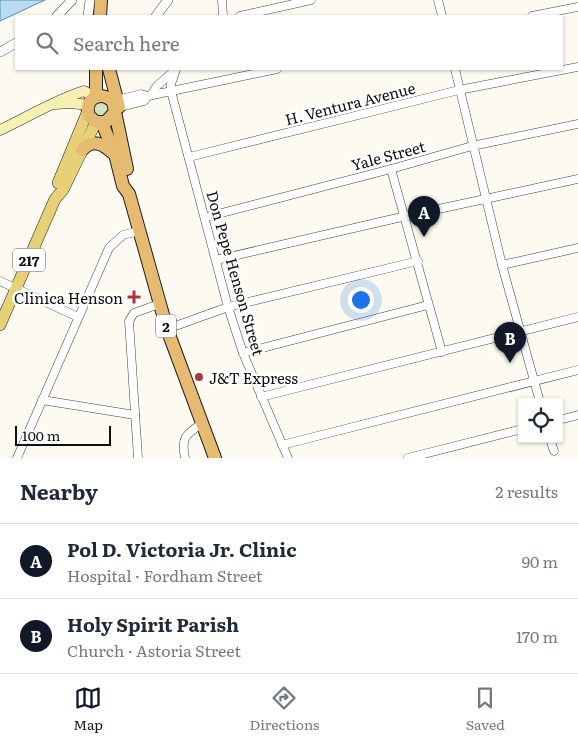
<!DOCTYPE html>
<html lang="en">
<head>
<meta charset="utf-8">
<style>
	:root { --surface:#fff; --page:#f2f2f3; --text:#1f2937; --muted:#747a83; --line:#e0e1e3; --accent:#111827 }
	body { margin:0; font-family:Literata,serif; background:var(--page); color:var(--text) }
	.controls { position:absolute; right:15px; bottom:15px; display:grid; overflow:hidden; border-radius:0px; box-shadow:0 1px 4px #0004 }
	.controls button { width:45px; height:45px; display:grid; place-items:center; padding:0; border:0; border-bottom:1px solid var(--line); background:var(--surface); color:var(--text); font:25px sans-serif }
	.scale { position:absolute; left:15px; bottom:12px; width:96px; box-sizing:border-box; padding-left:5px; border:2px solid #0e0e0e; border-top:0; font-size:14px; line-height:18px; white-space:nowrap; color:#0e0e0e; -webkit-text-stroke:4px #fff; paint-order:stroke }
	.you { position:absolute; left:360px; top:299px; width:18px; height:18px; margin:-12px; border:4px solid #fff; border-radius:50%; background:#1a73e8; box-shadow:0 0 0 8px #1a73e833 }
	.badge { display:grid; place-items:center; width:32px; height:32px; border-radius:50%; background:var(--accent); color:#fff; font-size:16px; font-weight:700 }
	.pin { position:absolute; translate:-50% -41px; filter:drop-shadow(0 1px 2px #0008) }
	.pin::after { content:''; position:absolute; top:26px; width:18px; height:15px; background:inherit; clip-path:polygon(0 0,100% 0,50% 100%) }
	.list { margin:0; padding:0; list-style:none }
	h2 { display:flex; justify-content:space-between; align-items:center; height:65px; margin:0; padding:0 20px; font-size:21px }
	h2 small { font-size:16px; font-weight:400; color:var(--muted) }
	.list li { display:grid; grid-template-columns:32px 1fr auto; gap:15px; align-items:center; box-sizing:border-box; height:75px; padding:0 20px; border-top:1px solid var(--line) }
	.list b { display:block; font-size:19px; white-space:nowrap }
	.list p { margin:0; font-size:16px; white-space:nowrap; color:var(--muted) }
	.list em { font-size:16px; font-style:normal; color:var(--muted) }
	.icon { flex:none; width:28px; height:28px; fill:none; stroke:currentColor; stroke-width:2; stroke-linecap:round; stroke-linejoin:round }
	.map { position:relative; flex:none; width:578px; height:458px; overflow:hidden }
	.search { position:absolute; background:var(--surface); box-shadow:0 1px 4px #0004; left:15px; right:15px; top:15px; height:55px; display:flex; align-items:center; gap:12px; box-sizing:border-box; padding:0 18px; border-radius:0px; color:var(--muted); font-size:19px }
	.sheet { height:215px; background:var(--surface) }
	nav { display:flex; justify-content:space-around; align-items:center; box-sizing:border-box; height:70px; border-top:1px solid var(--line); background:var(--surface); font-size:14px; color:var(--muted) }
	nav a { display:grid; justify-items:center; gap:2px }
	nav .on { color:var(--accent) }
	.map>svg:first-child { display:block }
</style>
</head>
<body>
<div class="map">
<svg width="578" height="458" viewBox="0 0 578 458">
	<rect width="100%" height="100%" fill="#fdfbf1"/>
	<circle fill="#d1e4be" cx="100" cy="109" r="7"/>
	<polygon fill="#bbdaef" stroke="#4b8dbd" points="0,0 45,0 0,21"/>
	<g fill="none" stroke-linecap="round" stroke-linejoin="round">
		<defs>
			<g id="minor">
				<polyline points="222,0 223,16"/>
				<polyline points="438,0 442,16"/>
				<polyline points="240,16 311,0"/>
				<polyline points="532,16 578,7"/>
				<polyline points="455,69 502,265 540,402"/>
				<polyline points="176,70 171,84 171,91 228,307 243,353 288,458"/>
				<polyline points="151,95 157,86 175,70"/>
				<polyline points="117,100 141,94 148,96 277,69"/>
				<polyline points="119,107 144,101 148,96"/>
				<polyline points="189,157 459,90 578,67"/>
				<polyline points="391,169 442,352"/>
				<polyline points="206,217 391,169 472,146 578,124"/>
				<polyline points="216,260 406,216 578,179"/>
				<polyline points="502,265 578,248"/>
				<polyline points="0,281 78,317"/>
				<polyline points="167,329 228,307 418,261"/>
				<polyline points="243,353 428,305"/>
				<polyline points="261,397 578,317"/>
				<polyline points="42,400 135,415"/>
				<polyline points="559,420 578,415"/>
				<polyline points="550,439 554,451"/>
				<polyline points="282,445 578,370"/>
				<polyline points="17,458 109,248 123,235 139,231"/>
				<polyline points="138,458 129,321 134,313 159,304"/>
				<path d="M 185,458 C 181,438 185,435 201,424"/>
				<polyline points="408,458 522,429"/>
			</g>
			<g id="tertiary">
				<polyline points="57,16 72,0"/>
				<polyline points="88,16 90,0"/>
				<polyline points="156,16 168,0"/>
				<polyline points="0,52 16,43"/>
			</g>
			<g id="secondary">
				<polyline points="55,104 71,103 88,105"/>
				<path d="M 0,130 C 28,117 55,100 84,91 L 94,97"/>
			</g>
			<g id="primary">
				<polyline points="58,183 87,113"/>
				<polyline points="0,325 55,199 63,190 96,122"/>
			</g>
			<g id="trunk">
				<polyline points="100,16 101,0"/>
				<polyline points="109,69 119,107"/>
				<polyline points="96,97 96,69"/>
				<path d="M 114,113 L 106,122 L 96,122 L 89,116 C 83,99 101,89 113,102 L 127,169"/>
				<polyline points="102,123 115,154 123,186 129,194 167,329 215,458"/>
				<path d="M 82,150 C 93,138 103,144 113,153"/>
			</g>
		</defs>
		<use href="#minor" stroke="#414141" stroke-width="9"/>
		<use href="#tertiary" stroke="#414141" stroke-width="10"/>
		<use href="#secondary" stroke="#303030" stroke-width="11"/>
		<use href="#primary" stroke="#1f1f1f" stroke-width="12"/>
		<use href="#trunk" stroke="#1f1f1f" stroke-width="14"/>
		<use href="#minor" stroke="#fff" stroke-width="8"/>
		<use href="#tertiary" stroke="#fff" stroke-width="9"/>
		<use href="#secondary" stroke="#f6f0b4" stroke-width="10"/>
		<use href="#primary" stroke="#e8d076" stroke-width="11"/>
		<use href="#trunk" stroke="#e6ba70" stroke-width="12"/>
	</g>
	<g fill="#ae3639" stroke="#fff" stroke-width="2">
		<path d="M131.5 289.5h5v5h5v5h-5v5h-5v-5h-5v-5h5z"/>
		<circle cx="199" cy="377" r="5"/>
	</g>
	<g text-anchor="middle" dominant-baseline="central" stroke-width="5" stroke-linejoin="round" paint-order="stroke">
		<g fill="#fff" stroke="#565656" stroke-width="1">
			<rect x="13" y="248.5" width="32" height="23" rx="4"/>
			<rect x="156" y="314.5" width="20" height="23" rx="4"/>
		</g>
		<g font-size="14" font-weight="bold" fill="#0e0e0e">
			<text x="29" y="260">217</text>
			<text x="166" y="326">2</text>
		</g>
		<g font-size="15" fill="#0e0e0e" stroke="#fff">
			<text transform="translate(350 103) rotate(-14)">H. Ventura Avenue</text>
			<text transform="translate(388 155) rotate(-15)">Yale Street</text>
			<text transform="translate(236 273) rotate(74)">Don Pepe Henson Street</text>
		</g>
		<g font-size="15" fill="#0e0e0e" stroke="#fff" text-anchor="end">
			<text x="123" y="297">Clinica Henson</text>
			<text x="209" y="377" text-anchor="start">J&amp;T Express</text>
		</g>
	</g>
</svg>
<div class="controls">
<button><svg class="icon" aria-label="locate" viewBox="0 0 24 24"><circle cx="12" cy="12" r="6"/><path d="M12 2v4M12 18v4M2 12h4M18 12h4"/></svg></button>
</div>
<div class="scale">100 m</div>
<div class="you"></div>
<div class="pin badge" style="left:424px;top:237px">A</div>
<div class="pin badge" style="left:510px;top:363px">B</div>
<div class="search"><svg class="icon" aria-label="search" viewBox="0 0 24 24"><circle cx="10" cy="10" r="6"/><path d="M15 15l6 6"/></svg>Search here</div>
</div>
<section class="sheet">
<h2>Nearby<small>2 results</small></h2>
<ul class="list">
<li><span class="badge">A</span><div><b>Pol D. Victoria Jr. Clinic</b><p>Hospital · Fordham Street</p></div><em>90 m</em></li>
<li><span class="badge">B</span><div><b>Holy Spirit Parish</b><p>Church · Astoria Street</p></div><em>170 m</em></li>
</ul>
</section>
<nav>
<a class="on"><svg class="icon" aria-label="map" viewBox="0 0 24 24"><path d="M3 6l6-2 6 2 6-2v14l-6 2-6-2-6 2zM9 4v14M15 6v14"/></svg>Map</a>
<a><svg class="icon" aria-label="directions" viewBox="0 0 24 24"><path d="M12 3l9 9-9 9-9-9zM9 14v-3h6M13 9l2 2-2 2"/></svg>Directions</a>
<a><svg class="icon" aria-label="saved" viewBox="0 0 24 24"><path d="M7 4h10v16l-5-4-5 4z"/></svg>Saved</a>
</nav>
</body>
</html>
